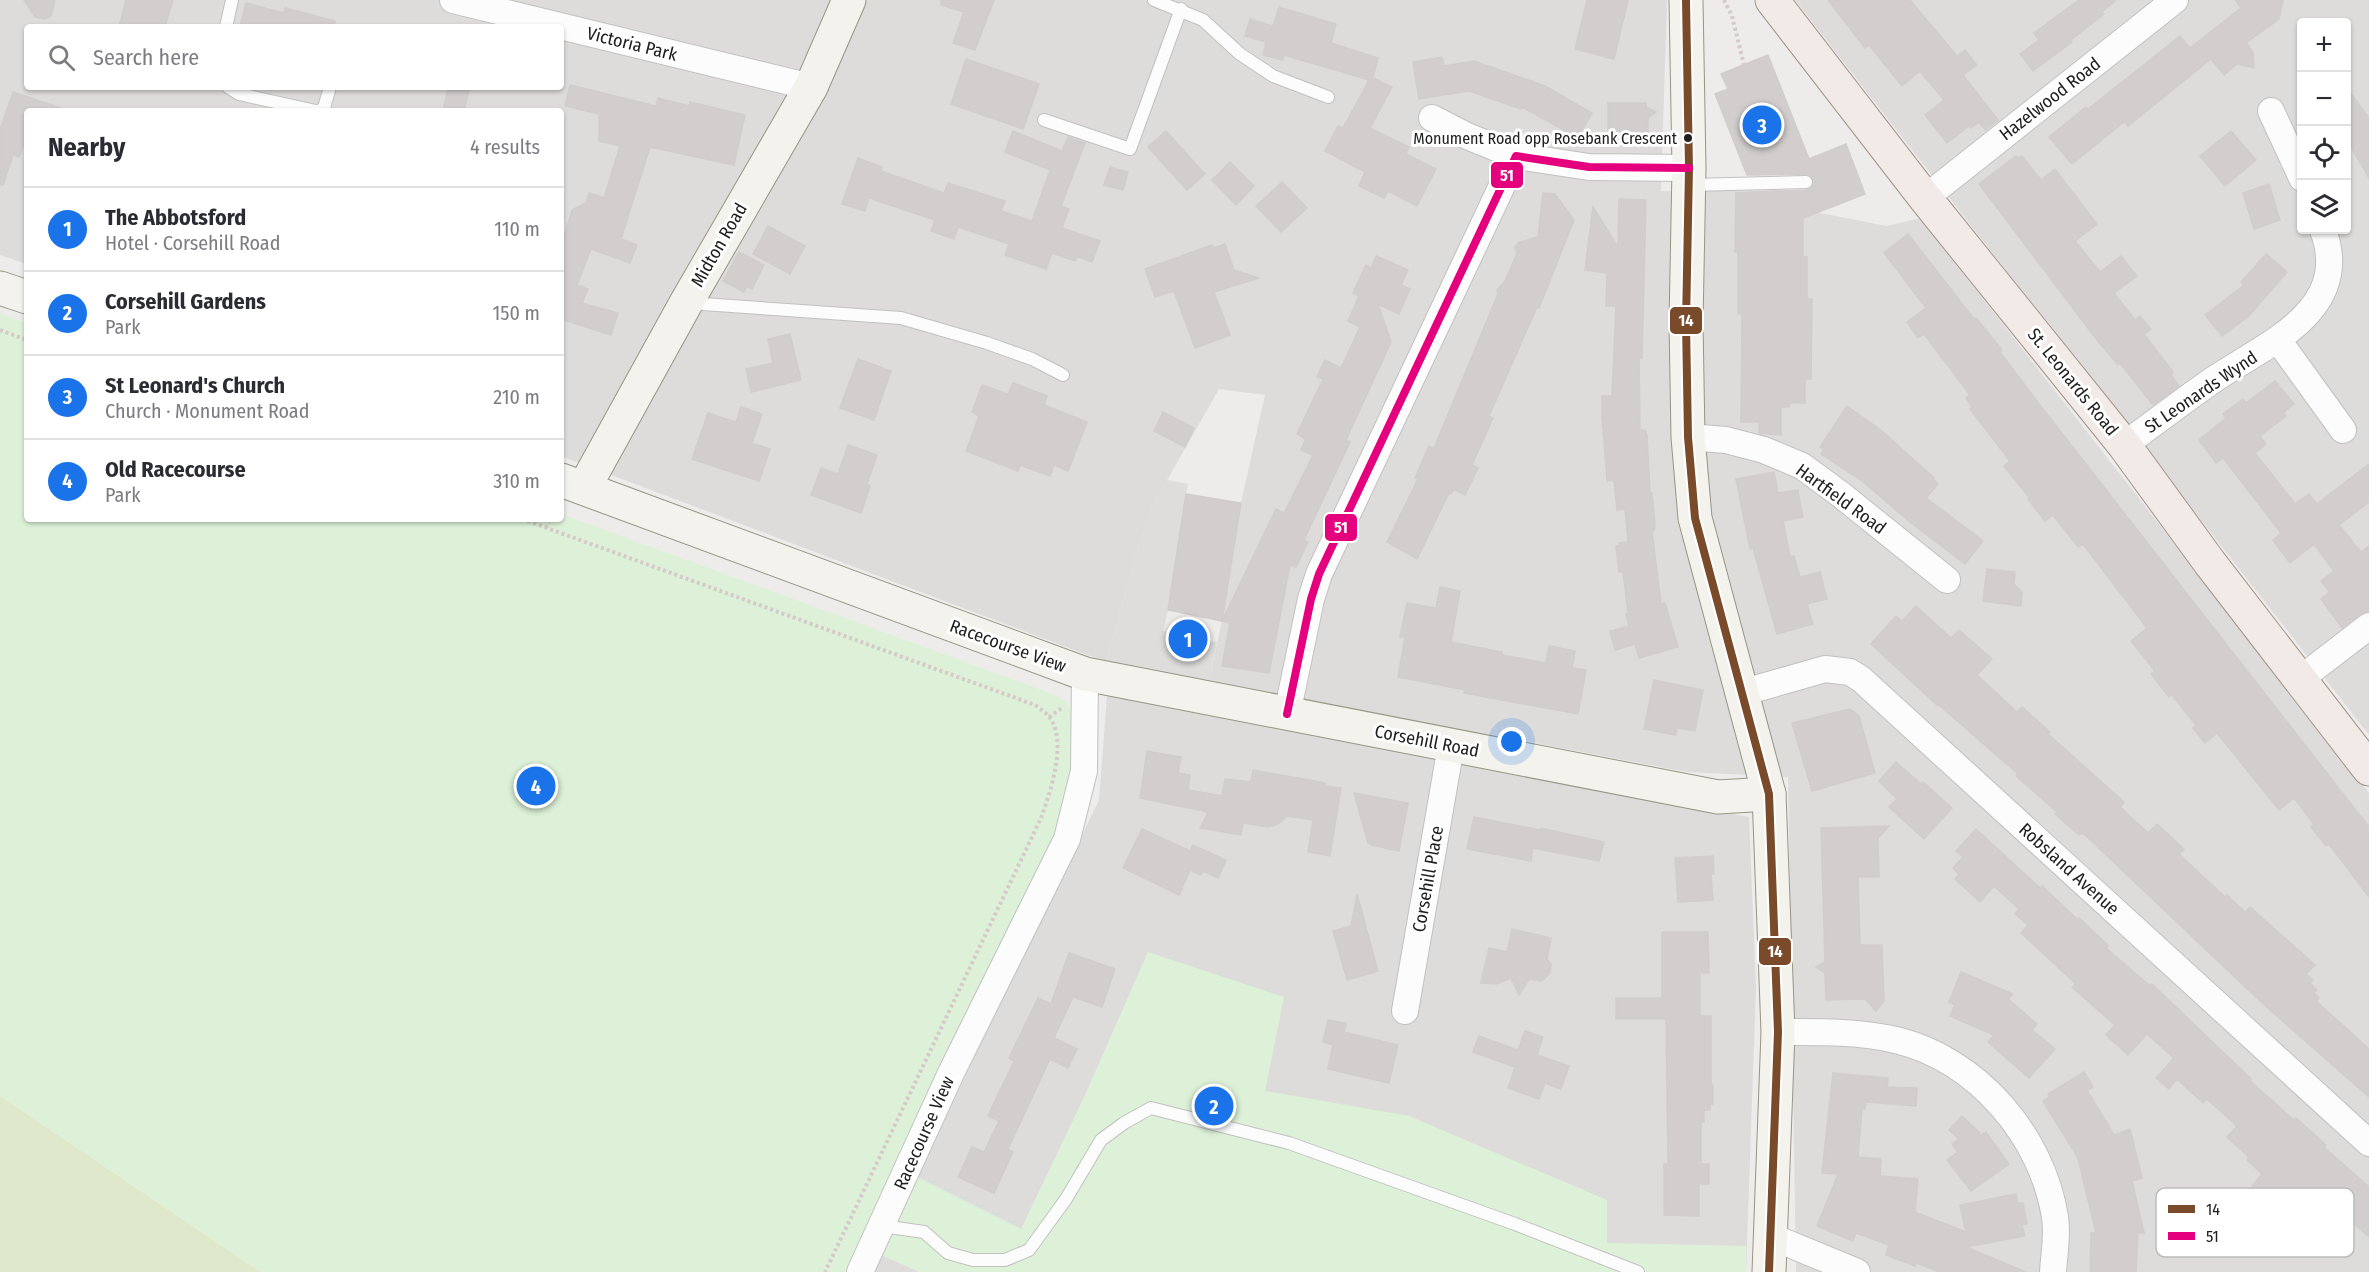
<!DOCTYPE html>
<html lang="en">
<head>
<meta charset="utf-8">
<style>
	:root { --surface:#fff; --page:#f7f7f7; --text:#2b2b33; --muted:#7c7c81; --line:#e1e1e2; --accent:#1a73e8 }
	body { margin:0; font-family:"Fira Sans Condensed",sans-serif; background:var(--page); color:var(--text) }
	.controls { position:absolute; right:18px; top:18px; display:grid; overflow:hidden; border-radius:6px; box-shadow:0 2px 4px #0004 }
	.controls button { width:54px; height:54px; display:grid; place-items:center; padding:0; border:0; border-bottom:2px solid var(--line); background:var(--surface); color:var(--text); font:30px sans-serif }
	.you { position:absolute; left:1512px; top:742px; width:21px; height:21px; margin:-15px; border:4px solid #fff; border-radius:50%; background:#1a73e8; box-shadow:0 0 0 9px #1a73e833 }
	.badge { display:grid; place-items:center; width:39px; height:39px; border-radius:50%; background:var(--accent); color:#fff; font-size:20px; font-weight:700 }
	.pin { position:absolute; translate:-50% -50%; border:3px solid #fff; box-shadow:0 2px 6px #0006 }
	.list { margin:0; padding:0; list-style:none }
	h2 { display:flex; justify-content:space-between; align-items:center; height:78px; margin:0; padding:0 24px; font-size:26px }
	h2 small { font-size:20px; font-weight:400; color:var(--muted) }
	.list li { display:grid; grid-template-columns:39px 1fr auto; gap:18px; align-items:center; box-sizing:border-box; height:84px; padding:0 24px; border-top:2px solid var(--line) }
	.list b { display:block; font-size:22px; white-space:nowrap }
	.list p { margin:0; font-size:20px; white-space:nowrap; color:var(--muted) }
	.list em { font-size:20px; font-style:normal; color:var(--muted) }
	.icon { flex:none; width:33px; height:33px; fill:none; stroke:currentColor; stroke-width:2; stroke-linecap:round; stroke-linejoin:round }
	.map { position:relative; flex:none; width:2369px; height:1272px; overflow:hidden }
	.search { position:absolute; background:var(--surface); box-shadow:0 2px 4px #0004; left:24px; top:24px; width:540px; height:66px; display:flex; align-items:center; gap:15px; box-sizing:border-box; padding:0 21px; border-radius:6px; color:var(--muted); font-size:22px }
	.panel { position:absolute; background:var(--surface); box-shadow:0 2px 4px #0004; left:24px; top:108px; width:540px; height:414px; border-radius:6px }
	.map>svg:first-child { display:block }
</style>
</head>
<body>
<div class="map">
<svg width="2369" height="1272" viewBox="0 0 2369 1272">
	<rect width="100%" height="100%" fill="#eeecea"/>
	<g fill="#dddcdb" fill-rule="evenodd">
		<path d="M 0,0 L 1667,0 L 1661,191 L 1811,190 L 1820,213 L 1887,226 L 1920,218 L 2369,793 L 2369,1272 L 1796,1272 L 1788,777 L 1687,772 L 1209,681 L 1222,621 L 1241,503 L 1265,395 L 1219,389 L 1154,503 L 1139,545 L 1106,662 L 561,456 L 561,111 L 27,111 L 27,264 L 0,255 ZM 27,27 L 561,27 L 561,87 L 27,87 Z"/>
		<path d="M 1795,0 L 2369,0 L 2369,735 L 2154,460 ZM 2302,22 L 2346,22 L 2346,230 L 2302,230 Z"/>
		<polygon points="1107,696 1749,817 1756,988 1746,1272 870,1272 1099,800"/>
	</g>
	<polygon fill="#e0e8cc" points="0,1096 261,1272 0,1272"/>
	<g fill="#ddf1d8">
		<polygon points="0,313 27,323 27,519 561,519 561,514 1050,693 1064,700 1070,708 1075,721 1077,746 1057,833 846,1272 261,1272 0,1096"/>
		<polygon points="1148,952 1284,997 1265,1091 1409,1116 1607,1200 1607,1243 1746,1246 1746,1272 919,1272 879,1254 917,1177 1021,1229 1085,1095"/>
	</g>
	<polygon fill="#dedddc" points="1167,480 1188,484 1168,610 1163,631 1217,642 1209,681 1106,662 1139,545 1154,503"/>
	<g fill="#d1cecd" stroke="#d1cdcc" stroke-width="1.5">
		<polygon points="24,0 55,0 51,16 44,19 35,17"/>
		<polygon points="126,0 173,0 165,27 119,27"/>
		<polygon points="941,0 994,0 975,50 953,43 964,12 941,5"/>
		<polygon points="1587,0 1628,0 1614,59 1575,49"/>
		<polygon points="1828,0 1910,0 1957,56 1965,50 1977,65 1963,75 1998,120 1985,130 1979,122 1971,128 1969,126 1947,143 1925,115 1944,100 1920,71 1902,86 1869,45 1865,48"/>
		<polygon points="2079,0 2116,0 2102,12 2104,14 2071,40 2072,42 2033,71 2020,54 2039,40 2034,33"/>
		<polygon points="2235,0 2283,0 2279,19 2246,43 2253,52 2254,68 2237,64 2224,75 2211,59 2128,126 2125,121 2072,164 2049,137 2086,107 2088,109 2180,36 2190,48 2241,8"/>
		<polygon points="246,3 284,13 285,8 335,21 335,27 240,27"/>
		<polygon points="1279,7 1336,24 1331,43 1378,58 1373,78 1392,87 1370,128 1409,147 1406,154 1436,169 1417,206 1388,191 1384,198 1359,186 1365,172 1325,151 1338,126 1343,128 1369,80 1284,55 1283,60 1263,55 1266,42 1245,36 1250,19 1273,26"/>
		<polygon points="1768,55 1809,159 1846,144 1865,194 1803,218 1803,257 1807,257 1807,299 1812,299 1811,379 1805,379 1805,403 1789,403 1789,407 1781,407 1781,435 1759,433 1759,422 1741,422 1742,314 1738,314 1738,252 1735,252 1736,193 1806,190 1813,186 1814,181 1810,175 1806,174 1747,175 1715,94 1728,89 1721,74"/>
		<polygon points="1442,57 1444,66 1474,61 1545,86 1592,113 1578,138 1522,107 1521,109 1469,91 1419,99 1413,62"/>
		<polygon points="966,59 1039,84 1023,129 951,104"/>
		<polygon points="570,85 656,106 658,98 689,106 690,102 745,115 734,165 650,147 621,239 637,245 630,263 591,249 577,285 588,289 582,303 618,313 611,335 564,320 561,323 561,247 572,210 586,203 589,193 604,198 620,146 599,141 599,114 565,106"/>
		<polygon points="448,87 470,87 464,111 443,111"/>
		<polygon points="2346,87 2369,118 2369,178 2346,138"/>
		<polygon points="13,92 61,108 61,111 27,111 27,135 19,157 13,155 3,185 0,185 0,130"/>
		<polygon points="1608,103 1646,103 1646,107 1656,112 1648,118 1648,139 1641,143 1608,143"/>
		<polygon points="1013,131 1062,151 1068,137 1085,143 1061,206 1069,209 1062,228 1100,241 1092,262 1077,256 1075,261 1052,253 1046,269 1005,255 1009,244 958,227 954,239 931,231 935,220 869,198 865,211 842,204 858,158 882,167 881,171 944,193 948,183 1005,201 1001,211 1032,221 1050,170 1005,152"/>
		<polygon points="1166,131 1205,174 1187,190 1148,147"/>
		<polygon points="2231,131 2256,160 2225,186 2200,156"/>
		<polygon points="2016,156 2018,158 2022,156 2041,180 2055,169 2097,224 2075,241 2100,272 2121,256 2137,276 2114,293 2135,320 2140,316 2151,329 2144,334 2173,372 2171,375 2179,386 2153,405 2120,363 2118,365 2097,340 1979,184"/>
		<polygon points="1230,162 1254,186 1236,205 1212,180"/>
		<polygon points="1110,167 1128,172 1123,190 1104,185"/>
		<polygon points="1282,182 1307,208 1281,232 1256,206"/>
		<polygon points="2269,184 2280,220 2254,229 2243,193"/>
		<polygon points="1543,193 1555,194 1574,220 1539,308 1537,307 1489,416 1493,418 1472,465 1478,468 1465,495 1454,489 1451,494 1449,493 1417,559 1387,542 1418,479 1415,478 1429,446 1434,448 1498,294 1497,290 1505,281 1517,253 1515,247 1519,242 1538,237"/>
		<polygon points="1619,199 1646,200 1642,358 1639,358 1640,430 1645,430 1647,435 1650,493 1652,493 1655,524 1654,531 1652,531 1661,604 1665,603 1678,647 1639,658 1635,644 1615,650 1610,631 1629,626 1626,614 1628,613 1623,572 1619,572 1616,546 1620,546 1619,543 1628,542 1625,509 1617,510 1614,480 1607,481 1602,416 1602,396 1612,396 1616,306 1606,306 1607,273 1585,270 1593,207 1618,247"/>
		<polygon points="768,226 805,246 790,274 753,254"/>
		<polygon points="1908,234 1974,319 1976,318 2002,350 2000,352 2036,400 2369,827 2369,897 2329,844 2326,846 2311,827 2314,824 2294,798 2279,810 2217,733 2205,743 2193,728 2196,725 2171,694 2169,697 2151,674 2155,671 2131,641 2147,628 2083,544 2078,547 2053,515 2045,521 2028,499 2029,497 2004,466 2010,461 1970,409 1972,407 1966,398 1970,395 1924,334 1918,338 1907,322 1926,308 1884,253"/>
		<polygon points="1225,244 1234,270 1259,278 1214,292 1230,335 1195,348 1174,291 1155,297 1145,269 1212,245 1214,248"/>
		<polygon points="739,252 764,265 752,289 747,286 744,292 723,281"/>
		<polygon points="2266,254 2287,272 2249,316 2222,336 2205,315 2244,285 2241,282"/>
		<polygon points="1376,256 1408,270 1401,285 1410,289 1399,314 1378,304 1391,342 1346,440 1350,442 1304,540 1308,542 1296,567 1290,565 1269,673 1222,666 1230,623 1222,621 1276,509 1284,513 1313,455 1301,450 1306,439 1297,434 1323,379 1317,377 1325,360 1341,368 1360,327 1348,321 1359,296 1353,293 1366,265 1371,268"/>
		<polygon points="790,334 801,380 751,392 746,369 773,363 768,339"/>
		<polygon points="858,359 891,371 874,420 840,408"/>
		<polygon points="2275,381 2294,404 2283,413 2286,416 2260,436 2266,444 2255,453 2295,504 2309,494 2317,504 2369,464 2369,502 2339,525 2361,552 2369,546 2369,611 2360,614 2342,628 2321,599 2330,592 2321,581 2334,571 2314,544 2290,563 2273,540 2281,533 2223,458 2216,463 2199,440 2226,418 2223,414 2243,399 2246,403"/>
		<polygon points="1013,383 1047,396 1044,405 1087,422 1068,471 1054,465 1050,476 1020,465 1018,471 966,451 979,416 972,412 982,385 1008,394"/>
		<polygon points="1847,406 1882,431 1934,478 1933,479 1938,484 1926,498 1983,541 1965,564 1910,522 1861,480 1821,454 1824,449 1820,447"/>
		<polygon points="741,407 762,414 752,443 770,449 759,481 692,459 708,413 736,422"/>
		<polygon points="1163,412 1194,428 1185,447 1154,431"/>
		<polygon points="848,445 877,455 867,484 870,486 861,513 811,495 821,468 838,474"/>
		<polygon points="1774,472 1778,493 1798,490 1800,504 1803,517 1783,521 1790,557 1794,556 1800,577 1820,572 1827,599 1807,604 1813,624 1777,634 1753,548 1750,549 1736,479"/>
		<polygon points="1186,494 1241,503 1222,621 1168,610"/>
		<polygon points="1987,569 2015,572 2014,584 2022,592 2021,606 1983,601"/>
		<polygon points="1440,587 1460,591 1451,642 1502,652 1502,655 1546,663 1549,646 1575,651 1572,668 1586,670 1578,714 1464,693 1465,690 1398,677 1405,637 1400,637 1407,603 1436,608"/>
		<polygon points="1916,606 1951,638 1959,630 1992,659 1977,675 2017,712 2022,707 2050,732 2048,734 2124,802 2120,807 2148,833 2157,824 2184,849 2179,854 2225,897 2227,895 2245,912 2250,907 2315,965 2306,974 2313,980 2310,983 2317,990 2314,993 2319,998 2316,1001 2369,1049 2369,1097 2260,1001 2085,835 2081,833 2079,835 2055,814 2057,812 2016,776 2018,774 1939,705 1938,706 1871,644 1896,616 1902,621"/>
		<polygon points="1654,680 1703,690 1695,731 1677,728 1676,735 1644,729"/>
		<polygon points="1850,709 1859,716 1875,773 1812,791 1792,723"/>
		<polygon points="1147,751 1181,757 1178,773 1190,775 1188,790 1222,796 1225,779 1251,782 1253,770 1325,783 1325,786 1341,788 1330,856 1308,852 1313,820 1287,816 1278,824 1268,827 1243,823 1241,835 1200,828 1208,812 1140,798"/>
		<polygon points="1896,762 1921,784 1923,782 1952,808 1924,839 1889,807 1897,799 1879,781"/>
		<polygon points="1354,793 1408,803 1399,851 1372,845 1368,843"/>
		<polygon points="1474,817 1540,830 1541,828 1604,842 1599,861 1533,848 1531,861 1467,849"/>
		<polygon points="1889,826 1878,838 1879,877 1858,877 1860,945 1882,945 1884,1001 1876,1011 1865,999 1826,1000 1825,973 1816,967 1825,962 1821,828"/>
		<polygon points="1142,829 1190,851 1193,845 1226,860 1218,878 1203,871 1201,875 1190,870 1179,895 1123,868"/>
		<polygon points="1976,829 2040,888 2042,886 2078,920 2079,918 2108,945 2106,948 2150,986 2152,984 2251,1079 2250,1081 2294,1120 2296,1118 2326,1145 2324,1147 2369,1187 2369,1237 2329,1202 2311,1223 2291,1204 2282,1214 2252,1186 2262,1174 2247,1160 2249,1157 2227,1137 2237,1126 2207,1099 2203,1103 2177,1079 2169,1089 2156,1078 2174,1058 2147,1034 2128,1055 2106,1035 2115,1025 2072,987 2076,984 2021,933 2028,925 2015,914 2019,909 1994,886 1980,902 1955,879 1959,874 1953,868 1963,857 1956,851"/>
		<polygon points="1713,856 1714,874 1711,874 1713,900 1678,902 1675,858"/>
		<polygon points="1357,894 1378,971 1347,980 1333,931 1351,926"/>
		<polygon points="1512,929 1551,938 1547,959 1551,964 1550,973 1542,981 1529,979 1519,995 1511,978 1496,984 1481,983 1489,948 1507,952"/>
		<polygon points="1662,932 1708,932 1709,973 1700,973 1700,1016 1711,1016 1711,1085 1713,1085 1713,1104 1710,1104 1710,1110 1704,1110 1704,1122 1701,1122 1701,1164 1709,1164 1709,1184 1699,1184 1699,1216 1664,1215 1664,1164 1668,1164 1666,1019 1616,1019 1616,998 1662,998"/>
		<polygon points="1069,953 1115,969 1102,1007 1073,997 1054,1038 1077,1049 1068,1068 1050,1059 1008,1149 1013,1152 994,1193 958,1177 972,1147 984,1152 999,1121 988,1116 1014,1061 1009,1058 1038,998 1051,1004"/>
		<polygon points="1961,972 2013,994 2008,999 2037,1024 2032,1030 2055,1049 2029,1078 1988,1042 1994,1035 1950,1016 1955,1005 1949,1002"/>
		<polygon points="1328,1020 1346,1023 1344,1032 1398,1045 1389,1083 1328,1069 1333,1045 1323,1042"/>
		<polygon points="1525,1031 1543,1037 1537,1055 1569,1066 1561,1089 1545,1083 1539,1099 1508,1088 1515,1067 1473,1052 1479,1036 1518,1050"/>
		<polygon points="2084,1072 2093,1087 2087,1090 2114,1135 2130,1129 2142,1178 2132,1181 2144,1233 2138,1233 2136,1272 2090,1272 2091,1233 2096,1233 2078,1158 2043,1101 2050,1097 2048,1094"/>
		<polygon points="1833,1073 1888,1078 1887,1087 1917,1088 1916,1106 1866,1102 1865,1109 1862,1108 1858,1157 1881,1159 1880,1176 1918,1179 1915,1212 1966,1232 1960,1205 2016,1194 2018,1204 2023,1203 2027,1224 2022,1225 2025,1236 1966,1247 2026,1272 1940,1272 1916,1263 1915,1266 1886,1255 1889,1245 1856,1233 1853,1241 1817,1226 1838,1174 1822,1173"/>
		<polygon points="1962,1116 1980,1133 1975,1139 1986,1132 2009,1164 1971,1191 1947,1160 1958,1152 1952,1144 1959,1139 1949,1130"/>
	</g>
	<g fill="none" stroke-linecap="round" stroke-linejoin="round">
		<defs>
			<g id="lane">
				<polyline points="1154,0 1203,20 1240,54 1273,76 1328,97"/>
				<polyline points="226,27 232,0"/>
				<polyline points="228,87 239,94 316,111"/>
				<polyline points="319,111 324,108 330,87"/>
				<polyline points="1044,120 1130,149 1181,9"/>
				<polyline points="1690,185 1806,182"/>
				<polyline points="688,303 901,318 987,343 1032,359 1063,375"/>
				<polyline points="882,1226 924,1232 948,1253 973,1260 1005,1260 1029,1250 1066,1199 1101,1140 1124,1123 1151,1108 1289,1143 1515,1224 1638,1272"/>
			</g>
			<g id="street">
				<polyline points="453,0 811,87"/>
				<polyline points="2271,111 2302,178"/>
				<polyline points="1432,118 1467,136 1516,156"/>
				<polyline points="1925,198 2175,0"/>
				<polyline points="2278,340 2343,430"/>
				<polyline points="1688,437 1726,440 1764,450 1802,466 1840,494 1947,580"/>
				<path d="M 2124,445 C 2153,424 2183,401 2213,380 C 2266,344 2353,311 2323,230"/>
				<polyline points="2299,680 2369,626"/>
				<polyline points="1741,693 1825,669 1850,672 1861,679 2369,1143"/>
				<polyline points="1287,714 1311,599 1319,574 1516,156 1589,167 1689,168"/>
				<polyline points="1405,1011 1451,746"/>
				<path d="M 1778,1032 C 1817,1032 1857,1031 1896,1040 C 1978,1060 2042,1136 2055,1217 C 2058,1234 2054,1255 2053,1272"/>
				<polyline points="1770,1236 1857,1272"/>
				<polyline points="860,1272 951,1073 1067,839 1084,771 1085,674"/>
			</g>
			<g id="secondary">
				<polyline points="1686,0 1689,168 1686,323 1688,437 1695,518 1769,794 1778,1032 1769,1272"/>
				<polyline points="0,288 27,297"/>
				<polyline points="561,480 1085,674 1718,797 1769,794"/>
				<polyline points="584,488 686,303 811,87 849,0"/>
			</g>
			<polyline id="primary" points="1772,0 1925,198 2124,445 2210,563 2369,769"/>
		</defs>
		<use href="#lane" stroke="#c1c1c0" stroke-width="14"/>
		<use href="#street" stroke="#c1c1c0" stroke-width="28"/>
		<use href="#secondary" stroke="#979583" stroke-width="35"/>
		<use href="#primary" stroke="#a29589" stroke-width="35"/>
		<g stroke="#d6c9ca" stroke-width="4" stroke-dasharray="3 3" stroke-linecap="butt">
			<polyline points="1724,0 1732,16 1744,65"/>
			<polyline points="0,330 27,340"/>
			<path d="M 522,519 L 1035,705 C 1041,709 1048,714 1052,721 C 1066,747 1050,793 1041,818 L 825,1272"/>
			<polyline points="546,528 550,519"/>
			<polyline points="1049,717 1063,707"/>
		</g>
		<use href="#lane" stroke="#fcfcfc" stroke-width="12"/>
		<use href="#street" stroke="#fcfcfc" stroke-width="26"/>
		<use href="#secondary" stroke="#f3f2ed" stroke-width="33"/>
		<use href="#primary" stroke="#f1eae7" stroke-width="33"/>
		<defs>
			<polyline id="bus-1" points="1686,0 1689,168 1686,323 1688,437 1695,518 1769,794 1778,1032 1769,1272"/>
			<polyline id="bus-2" points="1287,714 1311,599 1319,574 1516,156 1589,167 1689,168"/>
		</defs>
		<use href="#bus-1" stroke="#fff" stroke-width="12"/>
		<use href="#bus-2" stroke="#fff" stroke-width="12"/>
		<use href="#bus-1" stroke="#7a4b2a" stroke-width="8"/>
		<use href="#bus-2" stroke="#e5007d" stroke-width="8"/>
	</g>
	<circle fill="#202020" stroke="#fff" stroke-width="2" cx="1688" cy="138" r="5"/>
	<g text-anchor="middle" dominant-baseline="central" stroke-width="6" stroke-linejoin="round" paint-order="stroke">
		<g font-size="16" fill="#202020" stroke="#fff" text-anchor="end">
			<text x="1677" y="138">Monument Road opp Rosebank Crescent</text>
		</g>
		<g font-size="18" fill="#202020" stroke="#fff">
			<text transform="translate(632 44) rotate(14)">Victoria Park</text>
			<text transform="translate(2050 99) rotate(-38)">Hazelwood Road</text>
			<text transform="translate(719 245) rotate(-60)">Midton Road</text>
			<text transform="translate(2073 382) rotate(51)">St. Leonards Road</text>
			<text transform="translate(2201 392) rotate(-34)">St Leonards Wynd</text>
			<text transform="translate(1841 499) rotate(36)">Hartfield Road</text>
			<text transform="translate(1008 646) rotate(20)">Racecourse View</text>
			<text transform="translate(1427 741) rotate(11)">Corsehill Road</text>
			<text transform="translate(2069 869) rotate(42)">Robsland Avenue</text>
			<text transform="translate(1428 879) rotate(-80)">Corsehill Place</text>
			<text transform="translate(924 1133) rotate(-66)">Racecourse View</text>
		</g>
	</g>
	<rect x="2156" y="1188" width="198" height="69" rx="9" fill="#fff" stroke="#bcbcbc" stroke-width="1.5"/>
	<rect x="2168" y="1205" width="27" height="8" fill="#7a4b2a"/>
	<rect x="2168" y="1232" width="27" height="8" fill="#e5007d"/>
	<g font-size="16" fill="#202020">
		<text x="2206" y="1215">14</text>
		<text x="2206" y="1242">51</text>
	</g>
	<g stroke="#fff" stroke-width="2">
		<rect x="1490" y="161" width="34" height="28" rx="6" fill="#e5007d"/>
		<rect x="1669" y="306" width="34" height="29" rx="6" fill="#7a4b2a"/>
		<rect x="1324" y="513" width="34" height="29" rx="6" fill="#e5007d"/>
		<rect x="1758" y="937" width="34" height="29" rx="6" fill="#7a4b2a"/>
	</g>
	<g font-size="16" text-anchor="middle" font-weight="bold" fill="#fff">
		<text x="1507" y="181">51</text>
		<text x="1686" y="326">14</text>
		<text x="1341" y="533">51</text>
		<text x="1775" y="957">14</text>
	</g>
</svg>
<div class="controls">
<button>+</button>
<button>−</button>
<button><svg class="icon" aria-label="locate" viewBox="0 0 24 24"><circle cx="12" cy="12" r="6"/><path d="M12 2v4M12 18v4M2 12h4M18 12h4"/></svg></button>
<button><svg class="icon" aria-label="layers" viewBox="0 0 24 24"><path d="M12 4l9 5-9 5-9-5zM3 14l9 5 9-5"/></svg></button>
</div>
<div class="you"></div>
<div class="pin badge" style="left:1188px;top:639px">1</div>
<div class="pin badge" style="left:1214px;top:1106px">2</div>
<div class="pin badge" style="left:1762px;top:125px">3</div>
<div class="pin badge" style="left:536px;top:786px">4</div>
<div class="search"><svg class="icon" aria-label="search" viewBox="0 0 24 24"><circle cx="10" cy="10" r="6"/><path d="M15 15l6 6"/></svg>Search here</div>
<section class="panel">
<h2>Nearby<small>4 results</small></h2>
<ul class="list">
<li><span class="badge">1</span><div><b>The Abbotsford</b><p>Hotel · Corsehill Road</p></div><em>110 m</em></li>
<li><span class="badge">2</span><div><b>Corsehill Gardens</b><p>Park</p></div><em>150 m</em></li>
<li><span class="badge">3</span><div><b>St Leonard's Church</b><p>Church · Monument Road</p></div><em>210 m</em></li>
<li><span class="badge">4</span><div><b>Old Racecourse</b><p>Park</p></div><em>310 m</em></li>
</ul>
</section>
</div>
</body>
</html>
